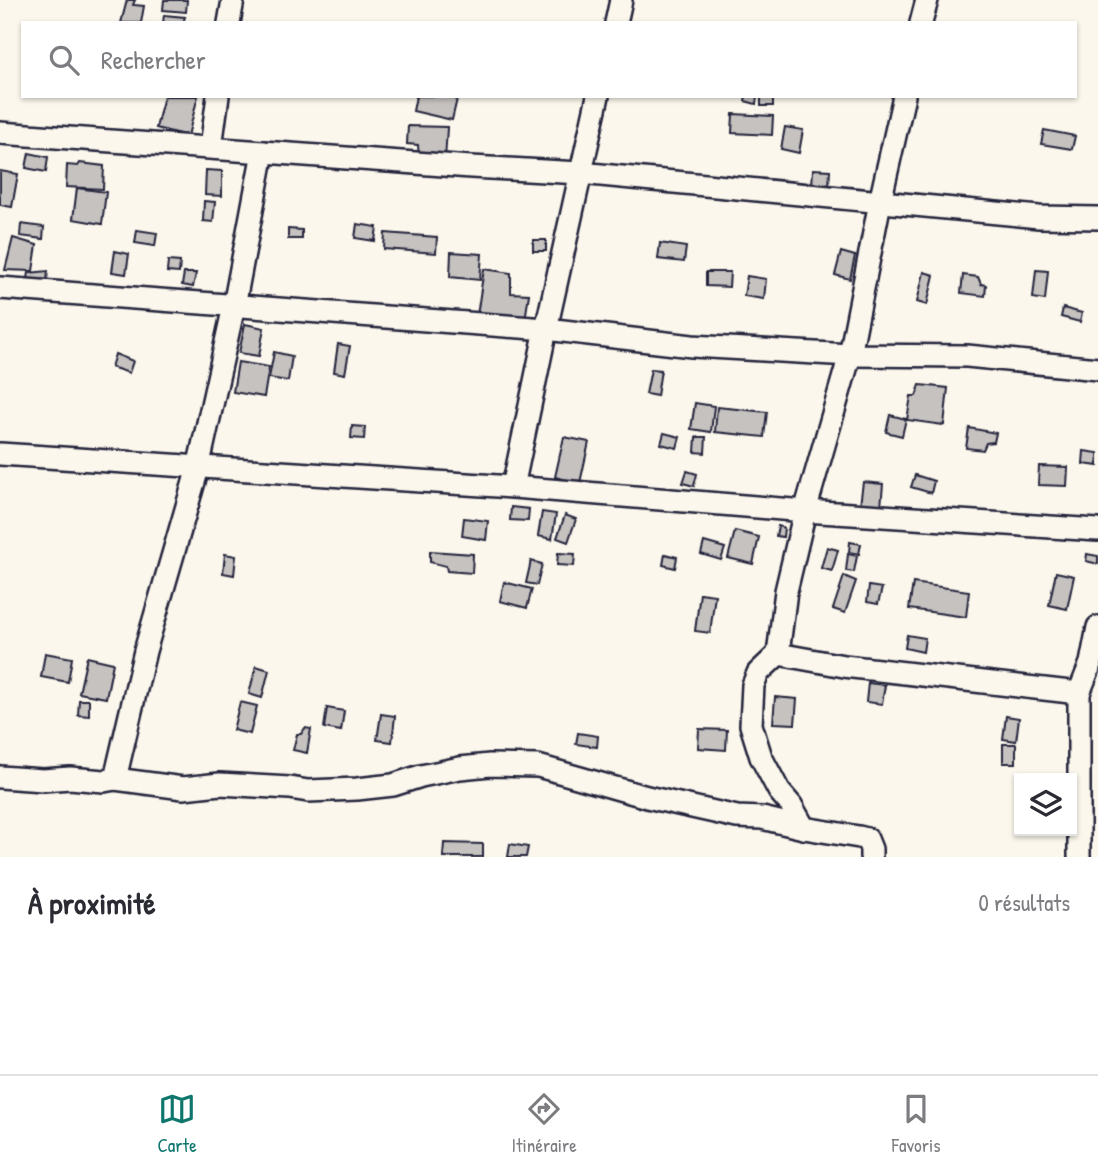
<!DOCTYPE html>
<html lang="fr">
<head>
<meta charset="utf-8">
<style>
	:root { --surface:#fff; --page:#f7f7f7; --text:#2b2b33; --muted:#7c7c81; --line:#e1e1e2; --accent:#0f766e }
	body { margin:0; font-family:"Patrick Hand",sans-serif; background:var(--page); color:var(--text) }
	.controls { position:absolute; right:21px; bottom:21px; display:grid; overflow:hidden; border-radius:0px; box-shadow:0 2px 5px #0004 }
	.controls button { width:63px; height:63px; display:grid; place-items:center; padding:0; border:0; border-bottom:2px solid var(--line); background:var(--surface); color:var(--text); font:35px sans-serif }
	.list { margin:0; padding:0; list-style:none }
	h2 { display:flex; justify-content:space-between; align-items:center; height:91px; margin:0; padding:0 28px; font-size:30px }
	h2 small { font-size:23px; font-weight:400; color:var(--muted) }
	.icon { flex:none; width:38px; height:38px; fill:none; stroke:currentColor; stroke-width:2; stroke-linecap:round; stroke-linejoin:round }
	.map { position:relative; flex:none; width:1098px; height:857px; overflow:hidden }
	.search { position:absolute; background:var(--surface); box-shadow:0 2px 5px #0004; left:21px; right:21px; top:21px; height:77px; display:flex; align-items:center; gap:18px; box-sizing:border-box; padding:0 24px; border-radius:0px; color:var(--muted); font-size:26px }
	.sheet { height:217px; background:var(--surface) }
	nav { display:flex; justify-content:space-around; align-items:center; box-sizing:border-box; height:98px; border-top:2px solid var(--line); background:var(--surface); font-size:19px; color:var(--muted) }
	nav a { display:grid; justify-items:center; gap:4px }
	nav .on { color:var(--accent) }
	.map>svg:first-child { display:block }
</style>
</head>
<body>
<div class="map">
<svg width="1098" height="857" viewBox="0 0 1098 857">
	<rect width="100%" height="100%" fill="#fbf7ec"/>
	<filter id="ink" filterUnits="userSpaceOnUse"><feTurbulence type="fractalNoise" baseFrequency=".0143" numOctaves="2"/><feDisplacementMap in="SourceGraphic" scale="14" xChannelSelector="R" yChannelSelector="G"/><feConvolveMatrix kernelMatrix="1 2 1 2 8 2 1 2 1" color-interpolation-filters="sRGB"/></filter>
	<g filter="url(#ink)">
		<g fill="#c6c2c0" stroke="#22223b" stroke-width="2">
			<polygon points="127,0 135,0 133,5 144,6 141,23 121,23"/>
			<polygon points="164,0 187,0 186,12 163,10"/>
			<polygon points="164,15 185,17 183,23 163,23"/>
			<polygon points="164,96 198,96 188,136 156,128"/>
			<polygon points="416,96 446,96 457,99 452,120 413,111"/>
			<polygon points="746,96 757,96 756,104 745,101"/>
			<polygon points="761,96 773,97 773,106 761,106"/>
			<polygon points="733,114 773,116 772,135 732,133"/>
			<polygon points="408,126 447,127 445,161 419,158 418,145 407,144"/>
			<polygon points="785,127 803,130 799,153 781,149"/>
			<polygon points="1044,130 1075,136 1072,149 1041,144"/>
			<polygon points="29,153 48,157 46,172 26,168"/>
			<polygon points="80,163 104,166 103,189 66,187 67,165 78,166"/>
			<polygon points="813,169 830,170 829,187 812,187"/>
			<polygon points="206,170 222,171 222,196 205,195"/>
			<polygon points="0,171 18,174 12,207 0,205"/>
			<polygon points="77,188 106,192 102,224 73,219"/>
			<polygon points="204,201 215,202 213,222 203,221"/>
			<polygon points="21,224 44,227 43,239 20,236"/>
			<polygon points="357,224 377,227 375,241 355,238"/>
			<polygon points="288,229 302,230 302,239 288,239"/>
			<polygon points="137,230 157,233 155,246 135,243"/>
			<polygon points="385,233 437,237 436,253 384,249"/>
			<polygon points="13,238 37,245 33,271 5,270"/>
			<rect x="533" y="240" width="13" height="11"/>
			<polygon points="660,243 686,247 684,262 658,259"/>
			<polygon points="115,251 129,254 126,274 112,272"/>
			<polygon points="451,252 482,254 480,280 450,277"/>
			<polygon points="841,252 855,256 850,279 835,275"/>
			<polygon points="168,261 180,262 179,273 167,272"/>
			<polygon points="484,269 511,273 511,293 529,294 524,327 476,322"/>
			<polygon points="1036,270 1048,271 1045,300 1033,298"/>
			<polygon points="48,271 46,291 26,288 29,273"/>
			<polygon points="706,272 730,272 729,287 706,286"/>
			<polygon points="924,272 934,275 927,305 917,302"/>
			<polygon points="184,273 196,273 193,287 182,285"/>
			<polygon points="963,275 978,277 981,284 986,285 985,296 961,293"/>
			<polygon points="747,276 766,279 764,299 744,296"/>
			<polygon points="1063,308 1082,313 1080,322 1061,317"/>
			<polygon points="245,324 264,328 259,356 239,353"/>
			<polygon points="338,344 350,346 345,374 334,372"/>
			<polygon points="274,352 292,356 288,381 269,378"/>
			<polygon points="115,354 133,361 129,373 111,367"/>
			<polygon points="238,362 269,367 264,397 233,392"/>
			<polygon points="651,369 661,370 657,396 646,394"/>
			<polygon points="920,385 948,388 944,425 907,420 911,396 916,396"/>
			<polygon points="695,403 714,406 711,432 691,429"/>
			<polygon points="717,407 767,412 764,437 715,432"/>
			<polygon points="890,415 906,419 902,436 886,432"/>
			<polygon points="352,426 365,427 364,439 351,438"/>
			<polygon points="969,428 996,433 994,442 986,443 983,450 966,448"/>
			<polygon points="664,433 680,437 677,448 661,444"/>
			<polygon points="564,437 589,442 580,483 555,477"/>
			<polygon points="696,437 706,437 705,453 695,452"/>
			<polygon points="1084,451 1098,453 1098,466 1083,464"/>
			<polygon points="1039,466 1068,467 1067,486 1038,485"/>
			<polygon points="687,471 697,474 694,486 683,483"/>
			<polygon points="915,475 934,481 931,493 911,487"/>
			<polygon points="863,482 883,484 881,507 860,505"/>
			<polygon points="511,507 529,509 528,521 510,520"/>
			<polygon points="542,512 556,514 552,539 538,536"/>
			<polygon points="565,515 576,519 568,542 557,538"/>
			<polygon points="464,518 488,521 486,540 462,536"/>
			<polygon points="778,526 784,528 783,537 776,536"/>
			<polygon points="735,531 759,537 753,564 728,558"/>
			<polygon points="704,542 725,548 721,560 701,554"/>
			<polygon points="850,542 861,544 859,554 849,552"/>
			<polygon points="827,547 838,550 832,571 821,568"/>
			<polygon points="430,551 473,554 472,573 447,571 446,566 430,562"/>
			<polygon points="558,553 575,554 574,566 557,565"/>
			<polygon points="225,554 236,556 234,575 223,573"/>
			<polygon points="665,554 677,557 675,568 663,565"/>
			<polygon points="848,554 857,556 854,572 846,571"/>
			<polygon points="1087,554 1098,556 1098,564 1086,561"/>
			<polygon points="531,561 542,564 537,585 526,583"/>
			<polygon points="1056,572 1074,576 1067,609 1049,605"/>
			<polygon points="844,576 856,581 845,613 833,609"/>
			<polygon points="504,582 532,589 527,608 500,601"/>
			<polygon points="913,583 969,591 966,617 909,609"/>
			<polygon points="869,586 882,588 878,604 867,602"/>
			<polygon points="700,593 715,595 710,633 695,631"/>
			<polygon points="907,635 925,638 923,652 905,648"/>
			<polygon points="45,653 72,658 68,682 41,677"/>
			<polygon points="87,657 113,663 106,698 79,693"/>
			<polygon points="256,666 269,670 262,698 249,694"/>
			<polygon points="868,683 885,685 882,704 866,702"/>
			<polygon points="775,697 797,699 795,724 773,723"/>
			<polygon points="79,700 89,700 89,716 78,715"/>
			<polygon points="240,702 257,706 250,734 233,730"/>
			<polygon points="327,708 344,711 341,731 324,728"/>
			<polygon points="381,714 395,716 392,742 377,740"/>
			<polygon points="1006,716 1019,718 1016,741 1003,739"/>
			<polygon points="305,728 311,729 307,753 293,750 297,734 301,734"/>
			<polygon points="699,729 727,730 726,750 698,748"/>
			<polygon points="578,733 598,736 597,747 576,744"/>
			<rect x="1003" y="744" width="13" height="19"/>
			<polygon points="444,843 483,844 483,857 443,857"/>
			<polygon points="510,844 528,847 526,857 508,857"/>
		</g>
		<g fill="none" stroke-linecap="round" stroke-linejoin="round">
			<defs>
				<g id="minor">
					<polyline points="229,23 233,0"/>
					<polyline points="616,23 621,0"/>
					<polyline points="921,23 927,0"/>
					<polyline points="0,133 471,167 580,173 1039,217 1098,218"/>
					<polyline points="211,147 218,96"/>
					<polyline points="0,288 546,329 692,346 850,355 967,356 1098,369"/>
					<polyline points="0,454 513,487 805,511 1098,530"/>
					<polyline points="513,487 546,329 598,96"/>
					<polyline points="778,654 844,666 1079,693"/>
					<polyline points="0,777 43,780 70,778 104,781 115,779 145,651 198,468 234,306 263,152"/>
					<polyline points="115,779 183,788 220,784 290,788 308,791 357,789 393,785 421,776 460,768 490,765 538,766 647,797 737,817 762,818 804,828"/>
					<polyline points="871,857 871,849 867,839 859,837 804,828 791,805 779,791 761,757 751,725 753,685 758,673 778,654 786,591 805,511 850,355 880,202 904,96"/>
					<polyline points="1079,857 1079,693 1091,663 1098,627"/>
				</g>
			</defs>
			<use href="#minor" stroke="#22223b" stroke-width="26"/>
			<use href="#minor" stroke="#fbf7ec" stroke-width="21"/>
		</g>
	</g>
</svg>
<div class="controls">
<button><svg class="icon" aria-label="layers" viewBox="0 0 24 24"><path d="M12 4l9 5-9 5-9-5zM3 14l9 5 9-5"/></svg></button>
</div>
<div class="search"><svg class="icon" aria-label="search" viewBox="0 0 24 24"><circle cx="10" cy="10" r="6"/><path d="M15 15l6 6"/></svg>Rechercher</div>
</div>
<section class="sheet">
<h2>À proximité<small>0 résultats</small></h2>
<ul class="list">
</ul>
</section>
<nav>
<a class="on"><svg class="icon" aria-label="map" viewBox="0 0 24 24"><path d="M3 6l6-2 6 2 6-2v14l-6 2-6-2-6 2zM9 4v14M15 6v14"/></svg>Carte</a>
<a><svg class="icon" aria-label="directions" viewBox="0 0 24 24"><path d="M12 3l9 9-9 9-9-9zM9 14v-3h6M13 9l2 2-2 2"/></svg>Itinéraire</a>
<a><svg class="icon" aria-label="saved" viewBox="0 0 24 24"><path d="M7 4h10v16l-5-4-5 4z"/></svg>Favoris</a>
</nav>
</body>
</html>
